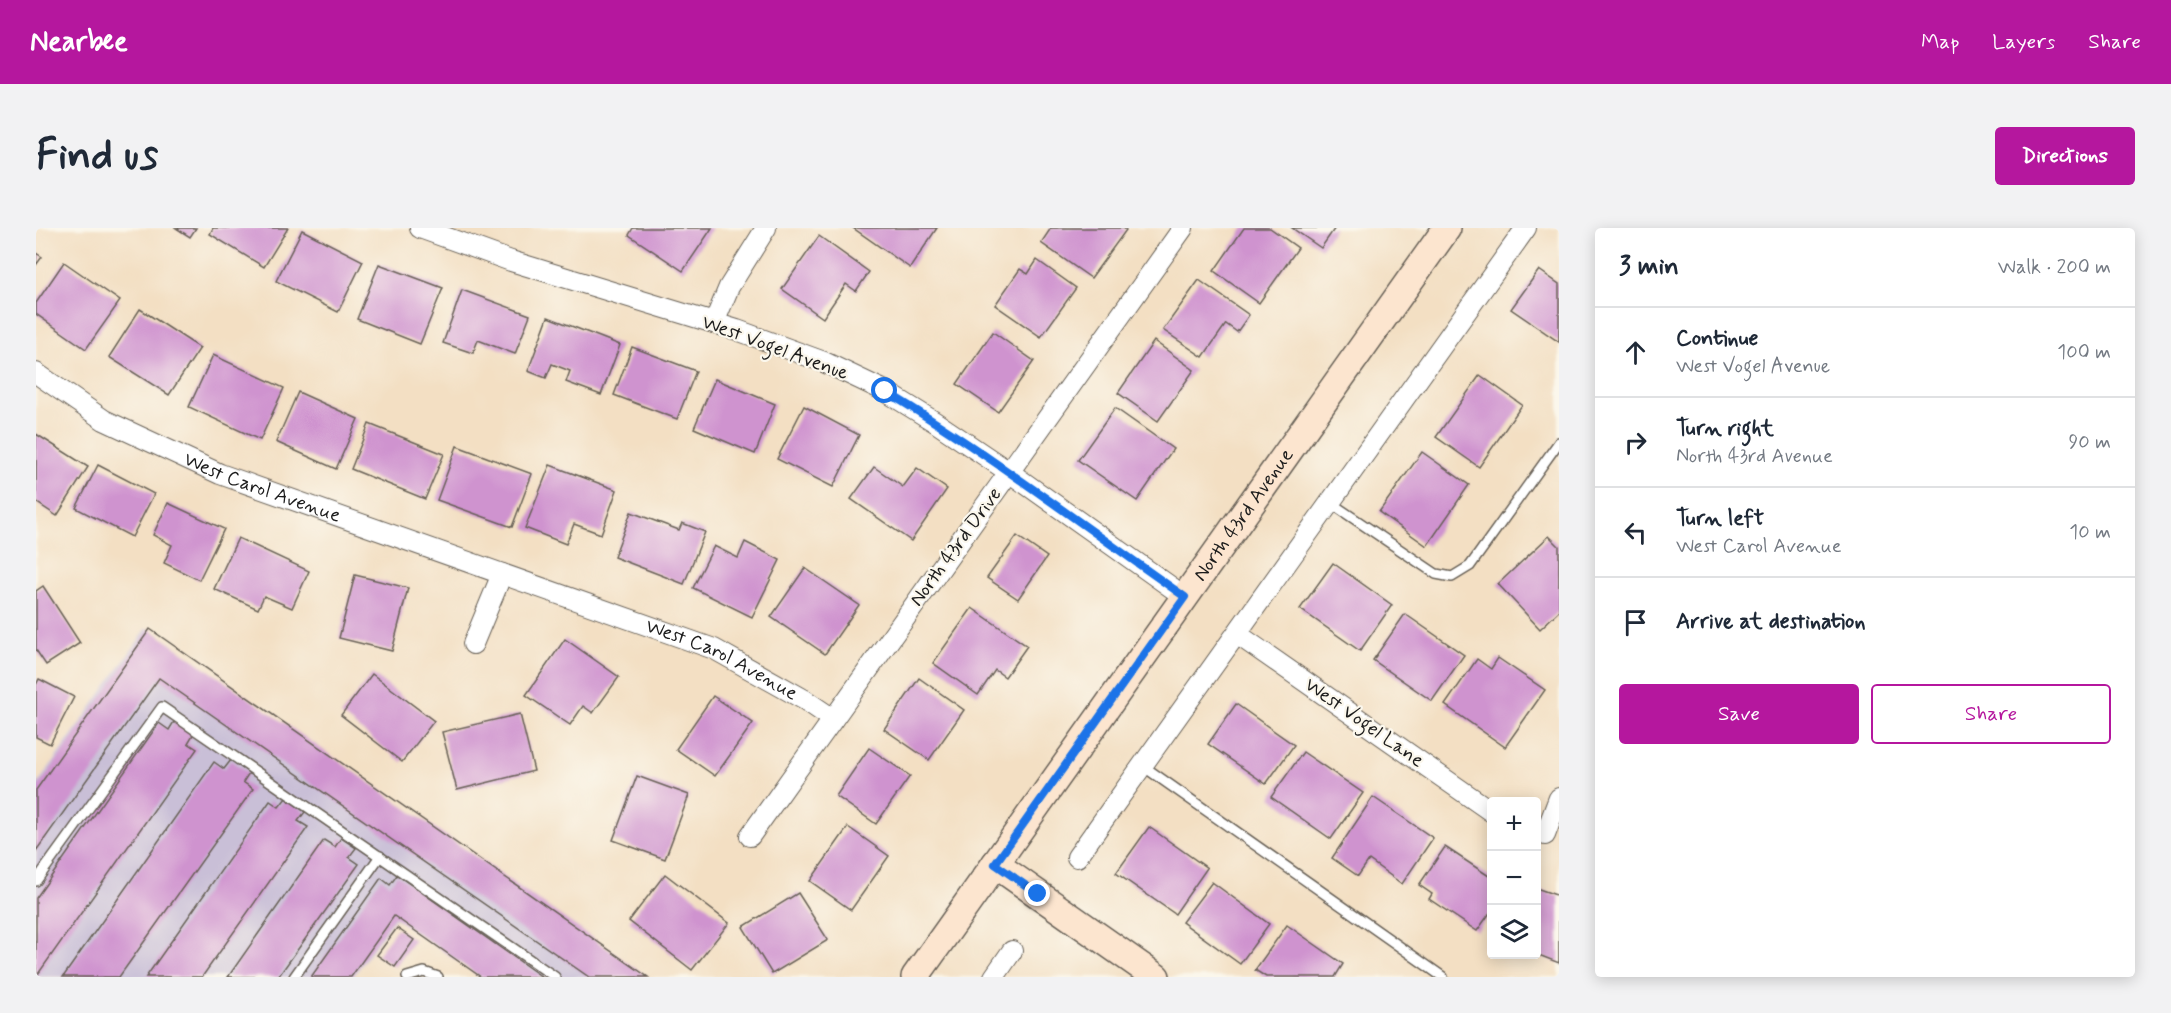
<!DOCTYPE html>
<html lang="en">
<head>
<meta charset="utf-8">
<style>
	:root { --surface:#fff; --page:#f2f2f3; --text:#1f2937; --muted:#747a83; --line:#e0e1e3; --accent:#b5179e }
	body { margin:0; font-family:Mynerve,sans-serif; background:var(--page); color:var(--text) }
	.controls { position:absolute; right:18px; bottom:18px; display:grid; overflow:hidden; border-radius:6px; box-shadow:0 3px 15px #0003 }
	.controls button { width:54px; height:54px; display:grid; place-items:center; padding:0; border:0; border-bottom:2px solid var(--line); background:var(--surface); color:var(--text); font:30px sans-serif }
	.stop { position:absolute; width:18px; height:18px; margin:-14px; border:4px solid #1a73e8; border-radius:50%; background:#fff }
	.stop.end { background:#1a73e8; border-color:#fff; box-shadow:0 2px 6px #0008 }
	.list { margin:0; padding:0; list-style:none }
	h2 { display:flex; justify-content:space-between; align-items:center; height:78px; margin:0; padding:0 24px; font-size:26px }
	h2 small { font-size:20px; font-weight:400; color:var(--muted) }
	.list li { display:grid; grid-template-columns:39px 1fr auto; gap:18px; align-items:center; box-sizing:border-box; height:90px; padding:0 24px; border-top:2px solid var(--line) }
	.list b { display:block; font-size:22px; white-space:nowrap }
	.list p { margin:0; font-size:20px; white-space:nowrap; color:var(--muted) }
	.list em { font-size:20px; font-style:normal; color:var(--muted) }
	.actions { display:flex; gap:12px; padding:18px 24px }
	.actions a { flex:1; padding:14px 0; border:2px solid var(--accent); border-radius:6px; text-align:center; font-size:21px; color:var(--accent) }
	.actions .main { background:var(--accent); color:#fff }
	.icon { flex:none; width:33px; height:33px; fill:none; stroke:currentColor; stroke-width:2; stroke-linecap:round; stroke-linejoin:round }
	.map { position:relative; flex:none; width:1523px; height:749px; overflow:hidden; border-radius:6px }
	header { display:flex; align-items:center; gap:36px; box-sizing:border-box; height:84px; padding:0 30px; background:var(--accent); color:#fff }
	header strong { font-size:28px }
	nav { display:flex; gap:33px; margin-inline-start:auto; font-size:21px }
	.intro { display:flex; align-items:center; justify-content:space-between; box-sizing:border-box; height:144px; padding:0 36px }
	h1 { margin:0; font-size:42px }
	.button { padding:15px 27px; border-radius:6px; background:var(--accent); color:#fff; font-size:21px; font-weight:700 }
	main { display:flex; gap:36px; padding:0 36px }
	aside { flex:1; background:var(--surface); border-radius:6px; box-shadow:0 3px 15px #0003 }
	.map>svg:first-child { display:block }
</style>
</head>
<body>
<header>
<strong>Nearbee</strong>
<nav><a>Map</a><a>Layers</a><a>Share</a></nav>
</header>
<div class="intro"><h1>Find us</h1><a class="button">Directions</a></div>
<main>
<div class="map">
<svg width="1523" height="749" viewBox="0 0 1523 749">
	<rect width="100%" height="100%" fill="#fbf7ec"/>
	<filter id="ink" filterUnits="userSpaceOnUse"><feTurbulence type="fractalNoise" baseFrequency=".0167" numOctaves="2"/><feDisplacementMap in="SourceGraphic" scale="12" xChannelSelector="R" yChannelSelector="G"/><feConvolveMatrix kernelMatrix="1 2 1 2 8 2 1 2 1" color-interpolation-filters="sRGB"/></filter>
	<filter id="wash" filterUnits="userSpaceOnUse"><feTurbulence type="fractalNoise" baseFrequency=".008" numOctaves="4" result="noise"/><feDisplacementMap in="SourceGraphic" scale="24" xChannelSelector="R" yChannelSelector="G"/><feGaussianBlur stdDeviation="1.35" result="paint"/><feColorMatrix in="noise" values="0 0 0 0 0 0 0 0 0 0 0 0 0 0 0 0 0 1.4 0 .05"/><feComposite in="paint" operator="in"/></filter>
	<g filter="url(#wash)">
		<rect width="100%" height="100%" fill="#f3dfc3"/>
		<polygon fill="#c9bfd7" points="111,400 610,749 444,749 359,690 317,749 0,749 0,558"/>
		<g id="blocks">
			<g fill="#cf93cf">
				<polygon points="140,0 160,0 154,9"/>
				<polygon points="177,0 252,0 228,39 174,6"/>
				<polygon points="597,0 676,0 647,43 593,7"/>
				<polygon points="817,0 901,0 874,40"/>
				<polygon points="1015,0 1087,0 1090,2 1055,50 1005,15"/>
				<polygon points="1208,0 1234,0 1262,20 1223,75 1178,43"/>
				<polygon points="1256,0 1299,0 1285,20"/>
				<polygon points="266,2 327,33 302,84 240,53"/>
				<polygon points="783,8 833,44 820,63 810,56 787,90 746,61"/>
				<polygon points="0,25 6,29 0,37"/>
				<polygon points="1001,32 1040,60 1005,109 959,77 984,41 992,46"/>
				<polygon points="28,34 84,73 50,121 0,86 0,75"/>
				<polygon points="343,36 407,60 384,116 321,91"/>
				<polygon points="1503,42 1523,56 1523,114 1475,81"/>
				<polygon points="1163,52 1213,87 1201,104 1190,96 1167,129 1127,102"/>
				<polygon points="426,62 494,87 479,126 442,112 437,125 407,115"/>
				<polygon points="104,81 164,120 133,167 73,129"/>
				<polygon points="512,89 584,117 565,167 530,154 534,143 516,136 510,150 492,143"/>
				<polygon points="957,104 998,133 962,184 921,156"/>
				<polygon points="1118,113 1158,142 1122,193 1082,165"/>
				<polygon points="596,119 660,143 641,191 578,167"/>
				<polygon points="177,127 248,160 224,212 153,179"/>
				<polygon points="1444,147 1486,177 1443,239 1400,209"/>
				<polygon points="679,151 739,176 719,226 658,200"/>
				<polygon points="262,164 322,191 300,241 240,214"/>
				<polygon points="768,178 823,207 797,259 741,231"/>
				<polygon points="1079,180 1137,221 1101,273 1042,232"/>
				<polygon points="333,196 408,226 389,271 315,241"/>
				<polygon points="0,206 52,239 21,288 0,274"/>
				<polygon points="421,218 496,246 476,299 401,272"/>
				<polygon points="1386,224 1433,257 1391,318 1343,284"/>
				<polygon points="62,237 118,266 96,309 40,280"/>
				<polygon points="514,237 581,262 565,306 538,296 530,316 489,300"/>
				<polygon points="838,239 867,259 881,240 911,261 875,313 815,271"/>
				<polygon points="132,275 188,301 163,352 128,335 136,317 117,307"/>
				<polygon points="595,284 643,302 646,295 669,304 648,356 578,329"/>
				<polygon points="981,308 1011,329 982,371 951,350"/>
				<polygon points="1513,308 1523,318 1523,383 1504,401 1462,356"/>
				<polygon points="202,310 273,343 256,380 228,368 222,381 178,361"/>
				<polygon points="709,314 744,332 716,389 657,360 678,318 702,330"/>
				<polygon points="1297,335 1356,377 1324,423 1264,381"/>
				<polygon points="769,340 823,377 789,426 735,389"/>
				<polygon points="319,347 372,360 356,423 303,410"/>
				<polygon points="7,358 44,415 10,437 0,422 0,363"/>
				<polygon points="936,380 991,418 969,449 959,442 942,467 897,435"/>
				<polygon points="1369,386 1428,427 1396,473 1337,432"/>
				<polygon points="114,401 612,749 553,749 123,450 0,623 0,562"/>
				<polygon points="529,411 583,449 557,485 547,478 534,497 490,467"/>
				<polygon points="1462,430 1509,462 1469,519 1409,477 1441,431 1455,441"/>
				<polygon points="336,446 398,493 366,534 305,487"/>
				<polygon points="883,450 928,482 893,532 848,501"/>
				<polygon points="3,451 38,469 14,516 0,509 0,457"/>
				<polygon points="677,468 717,495 679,548 640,521"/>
				<polygon points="1200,476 1258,517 1230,556 1172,516"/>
				<polygon points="484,486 498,543 421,562 406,504"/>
				<polygon points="139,492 158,505 152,515 161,521 0,749 0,670 123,495 133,502"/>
				<polygon points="833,520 874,548 840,596 800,568"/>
				<polygon points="1267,524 1327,565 1295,611 1235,569"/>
				<polygon points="195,532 213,545 207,554 217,561 83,749 27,749 178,534 188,541"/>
				<polygon points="601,548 653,567 629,631 577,612"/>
				<polygon points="1337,569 1397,610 1366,656 1333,632 1322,648 1296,630"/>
				<polygon points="250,570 269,584 262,593 272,599 166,749 110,749 234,573 243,579"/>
				<polygon points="812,599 853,628 815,682 774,653"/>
				<polygon points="1113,599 1171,640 1139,686 1080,645"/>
				<polygon points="305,610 320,620 313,629 323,636 242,749 192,749 288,612 299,619"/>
				<polygon points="1409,619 1456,650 1456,682 1441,703 1393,671 1396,666 1383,657"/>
				<polygon points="629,646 693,695 656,742 593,693"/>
				<polygon points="361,647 506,749 445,749 358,688 315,749 275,749 345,650 354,657"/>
				<polygon points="1176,654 1233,696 1204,736 1146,694"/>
				<polygon points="1500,660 1523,668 1523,735 1500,726"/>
				<polygon points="762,665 792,712 736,746 707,699"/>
				<polygon points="1251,697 1307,736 1299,749 1230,749 1219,742"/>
				<polygon points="361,700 378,712 359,739 341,727"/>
			</g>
		</g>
	</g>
	<g filter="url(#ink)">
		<use href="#blocks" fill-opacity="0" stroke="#676056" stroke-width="1.5"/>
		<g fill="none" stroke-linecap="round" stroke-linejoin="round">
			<defs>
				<g id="lane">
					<polyline points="1295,275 1400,346 1416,349 1434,338 1523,214"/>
					<polyline points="1107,538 1407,749"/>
					<polyline points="0,653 126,479 519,749"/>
					<polyline points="258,749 344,628"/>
					<polyline points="371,749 388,744 402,749"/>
				</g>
				<g id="street">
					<polyline points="384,0 475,33 701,102 788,134 849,163 899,194 973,244 1149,369"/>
					<polyline points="678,95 693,59 730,0"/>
					<path id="s1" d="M 0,145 L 68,192 L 184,246 L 678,421 L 769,472 L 797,491"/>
					<polyline points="1201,406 1456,584"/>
					<polyline points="437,416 466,346"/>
					<polyline points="1509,607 1523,570"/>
					<polyline points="714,608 1147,0"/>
					<polyline points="1041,629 1490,0"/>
					<polyline points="958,749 976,723"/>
				</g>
				<g id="secondary">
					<polyline points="959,636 1120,749"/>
					<path id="s2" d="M 879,749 L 1411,0"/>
				</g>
			</defs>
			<use href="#lane" stroke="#676056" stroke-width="12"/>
			<use href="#street" stroke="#676056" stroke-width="22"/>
			<use href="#secondary" stroke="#676056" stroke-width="30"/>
			<use href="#lane" stroke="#fff" stroke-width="9"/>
			<use href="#street" stroke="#fff" stroke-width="20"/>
			<use href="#secondary" stroke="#fce5cf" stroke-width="27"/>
		</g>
	</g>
	<g fill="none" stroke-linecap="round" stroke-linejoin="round" filter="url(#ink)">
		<path stroke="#1a73e8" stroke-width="8" d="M 849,163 C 953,226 1049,299 1149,369 L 959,636 L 1002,666"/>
	</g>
	<g text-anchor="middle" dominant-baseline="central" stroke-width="4.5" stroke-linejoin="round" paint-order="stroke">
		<g font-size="20" fill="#1c1c1c" stroke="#fbf7ec">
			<text transform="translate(739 120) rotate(20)">West Vogel Avenue</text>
			<text stroke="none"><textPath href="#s1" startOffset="255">West Carol Avenue</textPath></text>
			<text stroke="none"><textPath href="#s2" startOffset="567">North 43rd Avenue</textPath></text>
			<text transform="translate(920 319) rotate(-54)">North 43rd Drive</text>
			<text stroke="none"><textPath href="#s1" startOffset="746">West Carol Avenue</textPath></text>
			<text transform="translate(1328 495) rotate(35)">West Vogel Lane</text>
		</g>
	</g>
</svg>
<div class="controls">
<button>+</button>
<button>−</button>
<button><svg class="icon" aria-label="layers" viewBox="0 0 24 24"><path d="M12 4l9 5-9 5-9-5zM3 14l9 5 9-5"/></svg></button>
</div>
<div class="stop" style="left:849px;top:163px"></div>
<div class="stop end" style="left:1002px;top:666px"></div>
</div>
<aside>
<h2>3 min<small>Walk · 200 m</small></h2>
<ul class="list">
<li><svg class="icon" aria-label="ahead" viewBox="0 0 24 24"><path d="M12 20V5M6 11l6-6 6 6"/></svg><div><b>Continue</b><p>West Vogel Avenue</p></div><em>100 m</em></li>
<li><svg class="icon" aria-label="right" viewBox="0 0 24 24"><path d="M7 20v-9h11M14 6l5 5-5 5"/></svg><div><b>Turn right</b><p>North 43rd Avenue</p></div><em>90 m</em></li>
<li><svg class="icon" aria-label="left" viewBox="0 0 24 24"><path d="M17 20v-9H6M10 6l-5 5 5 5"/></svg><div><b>Turn left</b><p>West Carol Avenue</p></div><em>10 m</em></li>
<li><svg class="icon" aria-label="arrive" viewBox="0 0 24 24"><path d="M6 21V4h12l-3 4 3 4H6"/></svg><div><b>Arrive at destination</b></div></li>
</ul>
<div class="actions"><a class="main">Save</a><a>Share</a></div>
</aside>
</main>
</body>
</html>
